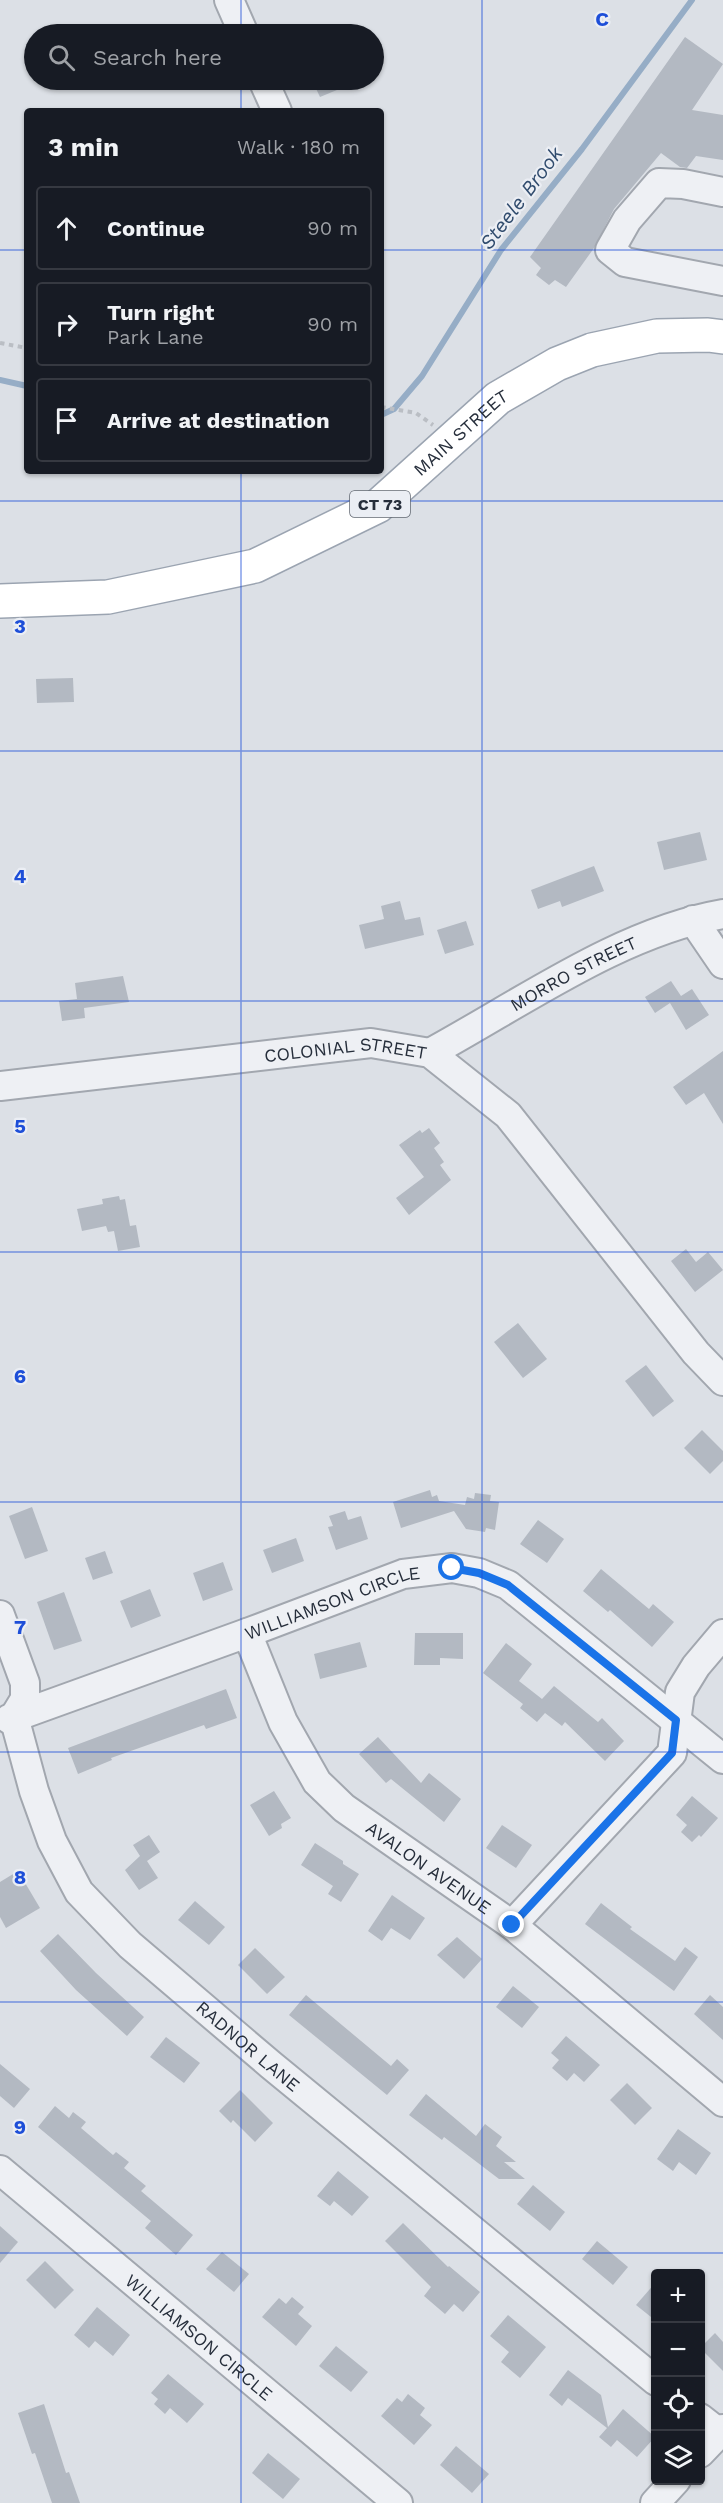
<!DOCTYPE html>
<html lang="en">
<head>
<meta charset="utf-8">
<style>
	:root { --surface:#171b24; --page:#242831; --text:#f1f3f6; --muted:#9ea1a6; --line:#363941 }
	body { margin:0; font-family:"Work Sans",sans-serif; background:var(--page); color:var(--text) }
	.controls { position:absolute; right:18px; bottom:18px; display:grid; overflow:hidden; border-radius:6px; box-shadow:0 2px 4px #0004 }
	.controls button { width:54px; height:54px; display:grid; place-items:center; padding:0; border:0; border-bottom:2px solid var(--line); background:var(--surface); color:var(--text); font:30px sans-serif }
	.stop { position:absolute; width:18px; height:18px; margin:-14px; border:4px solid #1a73e8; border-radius:50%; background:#fff }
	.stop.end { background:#1a73e8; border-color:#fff; box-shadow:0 2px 6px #0008 }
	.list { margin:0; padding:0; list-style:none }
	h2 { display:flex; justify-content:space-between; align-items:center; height:78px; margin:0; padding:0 24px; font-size:26px }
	h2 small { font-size:20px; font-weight:400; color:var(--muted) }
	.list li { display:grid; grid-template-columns:39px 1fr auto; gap:18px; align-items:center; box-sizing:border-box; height:84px; margin:0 12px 12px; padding:0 12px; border:2px solid var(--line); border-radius:6px }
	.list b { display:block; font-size:22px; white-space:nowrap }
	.list p { margin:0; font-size:20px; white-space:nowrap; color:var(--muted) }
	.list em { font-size:20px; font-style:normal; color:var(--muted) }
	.icon { flex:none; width:33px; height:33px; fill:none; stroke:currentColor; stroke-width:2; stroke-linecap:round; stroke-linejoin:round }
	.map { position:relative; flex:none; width:723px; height:2503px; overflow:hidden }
	.search { position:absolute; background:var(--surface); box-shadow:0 2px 4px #0004; left:24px; top:24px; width:360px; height:66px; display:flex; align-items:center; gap:15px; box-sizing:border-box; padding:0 21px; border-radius:33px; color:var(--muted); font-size:22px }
	.panel { position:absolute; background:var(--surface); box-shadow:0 2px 4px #0004; left:24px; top:108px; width:360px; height:366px; border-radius:6px }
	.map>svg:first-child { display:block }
</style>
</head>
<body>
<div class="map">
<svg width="723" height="2503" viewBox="0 0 723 2503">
	<rect width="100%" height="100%" fill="#dce0e6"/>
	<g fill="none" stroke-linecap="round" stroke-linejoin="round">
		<g stroke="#96adc6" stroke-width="6">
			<polyline points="0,380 27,386"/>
			<polyline points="381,415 394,409 422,376 501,250 582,149 692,0"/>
		</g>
	</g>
	<g fill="#b3b9c2">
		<polygon points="685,37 723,64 692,110 723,115 723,160 696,156 687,168 680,167 661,153 614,209 594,248 566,287 555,280 549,285 536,275 541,268 530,257"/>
		<polygon points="312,80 361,80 320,97"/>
		<polygon points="73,678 74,702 37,703 36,679"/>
		<polygon points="700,832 707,860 664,870 657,842"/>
		<polygon points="594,866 604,891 562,907 560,901 538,909 531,890"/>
		<polygon points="400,901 405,920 420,917 424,935 365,949 359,925 384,919 381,906"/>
		<polygon points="466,921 474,945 445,954 437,930"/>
		<polygon points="123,976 129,1002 84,1008 85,1018 62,1021 59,1001 77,999 75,983"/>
		<polygon points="671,981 681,996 692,989 709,1015 686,1030 670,1003 655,1013 645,997"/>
		<polygon points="723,1051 723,1124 704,1093 686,1105 673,1087"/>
		<polygon points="429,1128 440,1143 434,1148 444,1162 440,1165 451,1180 409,1215 396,1198 424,1177 399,1145 420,1130 422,1133"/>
		<polygon points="119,1196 120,1200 125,1199 130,1226 136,1225 140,1247 118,1251 114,1231 108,1232 106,1226 82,1231 77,1209 103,1204 102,1199"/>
		<polygon points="686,1249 696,1262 708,1252 723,1270 695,1292 671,1261"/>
		<polygon points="518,1323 547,1359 523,1378 494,1342"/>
		<polygon points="646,1365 674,1401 653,1417 625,1381"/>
		<polygon points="702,1430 723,1451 723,1461 710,1474 684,1448"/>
		<polygon points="430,1490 432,1497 437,1495 439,1501 465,1505 467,1497 474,1499 475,1493 491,1495 490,1501 499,1502 495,1530 486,1528 485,1532 466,1529 454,1511 401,1528 393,1502"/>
		<polygon points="32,1507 48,1551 25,1559 9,1516"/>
		<polygon points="345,1511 348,1520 361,1516 368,1539 336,1550 328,1527 333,1526 329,1516"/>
		<polygon points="538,1520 564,1539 547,1563 520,1544"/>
		<polygon points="296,1538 304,1561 272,1573 263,1550"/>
		<polygon points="105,1551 113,1573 93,1580 85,1558"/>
		<polygon points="223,1562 233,1590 203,1601 193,1573"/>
		<polygon points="601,1569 649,1609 653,1604 674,1622 652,1647 610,1610 608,1612 583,1591"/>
		<polygon points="150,1589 161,1616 131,1628 120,1601"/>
		<polygon points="64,1592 82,1641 54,1650 37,1602"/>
		<polygon points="415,1633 463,1633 463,1659 440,1658 440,1665 414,1665"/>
		<polygon points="360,1642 367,1667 320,1679 314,1654"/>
		<polygon points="506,1643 532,1664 519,1681 542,1699 554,1686 598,1722 602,1718 624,1741 605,1761 565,1722 562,1726 545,1713 537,1722 520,1708 523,1704 483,1673"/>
		<polygon points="226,1689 237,1718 206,1729 204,1725 111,1758 112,1760 78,1774 68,1748"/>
		<polygon points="378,1737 421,1783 429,1773 461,1799 444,1822 391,1779 386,1783 359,1754"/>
		<polygon points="274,1791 291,1818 281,1824 282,1828 269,1836 250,1805"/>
		<polygon points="692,1796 718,1818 701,1837 699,1835 692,1842 681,1832 687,1825 676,1815"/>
		<polygon points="502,1825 532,1845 516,1868 486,1848"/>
		<polygon points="149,1835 160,1852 147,1861 158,1878 139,1890 125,1870 140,1856 133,1845"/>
		<polygon points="315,1843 343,1861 343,1864 359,1874 341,1902 328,1894 333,1886 301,1865"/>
		<polygon points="18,1871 40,1908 6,1928 0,1917 0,1882"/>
		<polygon points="392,1895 425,1918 410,1940 391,1928 382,1941 368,1931"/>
		<polygon points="195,1901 225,1927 209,1945 178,1920"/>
		<polygon points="601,1903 632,1927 630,1929 675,1961 685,1947 698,1957 674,1991 585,1924"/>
		<polygon points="58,1934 96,1973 144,2017 127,2036 76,1990 40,1951"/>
		<polygon points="457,1937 482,1959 464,1979 437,1955"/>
		<polygon points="255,1948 285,1977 267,1994 238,1965"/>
		<polygon points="513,1986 539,2007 522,2028 496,2007"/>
		<polygon points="306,1995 391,2066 397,2059 409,2070 387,2095 289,2015"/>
		<polygon points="710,1995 723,2007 723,2040 694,2014"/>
		<polygon points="566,2036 600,2065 584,2082 574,2073 567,2081 552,2068 559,2060 551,2053"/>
		<polygon points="166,2037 200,2063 184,2083 150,2057"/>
		<polygon points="0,2064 30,2089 14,2108 0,2096"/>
		<polygon points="627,2083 652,2108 635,2125 610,2100"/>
		<polygon points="240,2090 273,2123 255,2142 233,2120 231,2123 219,2111"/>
		<polygon points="426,2094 476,2136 485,2124 502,2137 496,2146 516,2162 504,2162 525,2179 499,2179 444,2137 442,2140 409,2115"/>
		<polygon points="55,2106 69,2118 73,2112 86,2122 81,2128 113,2155 116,2152 129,2162 124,2168 146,2186 141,2191 193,2235 176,2255 145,2228 151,2221 38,2127"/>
		<polygon points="678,2129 711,2153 696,2175 679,2162 673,2171 657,2159"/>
		<polygon points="338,2171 369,2197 352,2216 334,2201 330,2206 317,2196"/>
		<polygon points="533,2185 565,2212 550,2231 517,2204"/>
		<polygon points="403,2223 448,2267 449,2266 480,2292 463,2312 454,2304 445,2314 424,2296 431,2287 385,2241"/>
		<polygon points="0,2226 18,2242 0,2263"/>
		<polygon points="597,2241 628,2267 613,2285 582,2259"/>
		<polygon points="222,2252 249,2274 234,2292 206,2269"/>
		<polygon points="45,2261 74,2290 55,2309 26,2280"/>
		<polygon points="656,2282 656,2321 636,2305"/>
		<polygon points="292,2297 304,2307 298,2314 312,2326 296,2346 262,2317 279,2298 286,2304"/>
		<polygon points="97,2307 130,2335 113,2356 95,2341 89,2348 74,2335"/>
		<polygon points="508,2315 546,2347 520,2378 501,2362 509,2352 490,2336"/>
		<polygon points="715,2333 723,2342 723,2371 700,2348"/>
		<polygon points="336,2346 368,2372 351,2392 319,2366"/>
		<polygon points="568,2370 601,2395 608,2427 623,2409 655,2437 637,2457 617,2440 611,2447 599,2437 607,2428 568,2398 562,2406 549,2395"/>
		<polygon points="168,2374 204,2404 187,2423 170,2408 165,2414 154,2404 158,2399 151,2393"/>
		<polygon points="408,2394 425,2408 420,2415 432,2425 414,2445 381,2416 397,2398 402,2402"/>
		<polygon points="44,2404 66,2473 69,2472 80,2503 52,2503 35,2453 32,2454 18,2413"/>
		<polygon points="456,2446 489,2474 472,2493 440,2465"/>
		<polygon points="268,2453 300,2479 283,2499 252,2473"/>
	</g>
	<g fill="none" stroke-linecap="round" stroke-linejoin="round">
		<defs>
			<g id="minor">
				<polyline points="229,0 244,34"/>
				<polyline points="263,80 277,111"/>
				<polyline points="723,192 683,184 659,183 627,220 610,250 625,262 723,281"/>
				<polyline points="693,920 723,964"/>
				<path id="s1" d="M 430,1053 C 522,1003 620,932 723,914"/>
				<path id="s2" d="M 0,1086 L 371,1043 L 430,1053 L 508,1115 L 696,1353 L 723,1381"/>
				<path id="s3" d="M 0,1615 L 25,1683 L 25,1699 L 14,1717 L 34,1791 L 52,1841 L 79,1892 L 130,1945 L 271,2065 L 656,2381"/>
				<path id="s4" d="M 247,1633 L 283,1722 L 317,1782 L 344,1808 L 512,1925 L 723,2102"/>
				<path id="s5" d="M 9,1719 L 247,1633 L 403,1574 L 452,1568 L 479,1573 L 508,1585 L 723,1759"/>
				<polyline points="512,1925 672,1753 680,1692 696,1666 723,1634"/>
				<path id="s6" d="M 0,2170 L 398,2503"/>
				<polyline points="700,2418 719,2433"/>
				<polyline points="700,2453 723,2429"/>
				<polyline points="655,2503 676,2480"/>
			</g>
			<g id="major">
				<path id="s7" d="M 0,601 L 108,597 L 255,566 L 378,506 L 498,398 L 557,364 L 592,350 L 657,336 L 708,335 L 723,337"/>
			</g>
		</defs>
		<use href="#minor" stroke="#a2a7af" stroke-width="32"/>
		<use href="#major" stroke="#9ba4b1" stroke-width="36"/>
		<g stroke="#babec4" stroke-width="4" stroke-dasharray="4.5 4.5" stroke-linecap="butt">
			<polyline points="0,343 27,348"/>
			<polyline points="381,407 416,413 433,425"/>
		</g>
		<use href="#minor" stroke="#eef0f4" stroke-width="28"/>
		<use href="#major" stroke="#fff" stroke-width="33"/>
	</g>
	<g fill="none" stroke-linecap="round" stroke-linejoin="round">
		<polyline stroke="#1a73e8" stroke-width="8" points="452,1568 479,1573 508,1585 676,1720 672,1753 512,1925"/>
	</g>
	<path fill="none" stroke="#1d4ed8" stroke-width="1.5" stroke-opacity="0.55" d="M 241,0 L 241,34M 482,0 L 482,2503M 241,80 L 241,111M 0,250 L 27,250M 381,250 L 723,250M 241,471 L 241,2503M 0,501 L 723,501M 0,751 L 723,751M 0,1001 L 723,1001M 0,1252 L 723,1252M 0,1502 L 723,1502M 0,1752 L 723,1752M 0,2002 L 723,2002M 0,2253 L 723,2253"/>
	<g text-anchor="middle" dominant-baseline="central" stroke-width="4.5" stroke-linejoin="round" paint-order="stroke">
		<rect fill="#ebeef4" stroke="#616872" stroke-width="1.5" x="350" y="491" width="60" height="26" rx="4.5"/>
		<g font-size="16" font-weight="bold" fill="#262e3b">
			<text x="380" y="504">CT 73</text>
		</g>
		<g font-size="18" fill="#262e3b" stroke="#ebeef4">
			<text stroke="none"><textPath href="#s7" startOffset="506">MAIN STREET</textPath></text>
			<text stroke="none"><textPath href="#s1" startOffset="164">MORRO STREET</textPath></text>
			<text stroke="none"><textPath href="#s2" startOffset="348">COLONIAL STREET</textPath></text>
			<text stroke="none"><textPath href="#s5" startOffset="344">WILLIAMSON CIRCLE</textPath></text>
			<text stroke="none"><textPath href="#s4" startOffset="306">AVALON AVENUE</textPath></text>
			<text stroke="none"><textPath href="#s3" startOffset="526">RADNOR LANE</textPath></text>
			<text stroke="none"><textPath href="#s6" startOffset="260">WILLIAMSON CIRCLE</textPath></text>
		</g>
		<g font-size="20" font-style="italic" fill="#314c6e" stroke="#ebeef4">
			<text transform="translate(521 198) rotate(-53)">Steele Brook</text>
		</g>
	</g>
	<g font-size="20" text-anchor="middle" font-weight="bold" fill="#1d4ed8" stroke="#ebeef4" stroke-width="4.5" stroke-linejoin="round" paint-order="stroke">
		<text x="602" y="26">C</text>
		<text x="20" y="633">3</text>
		<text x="20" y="883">4</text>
		<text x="20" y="1133">5</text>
		<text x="20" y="1383">6</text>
		<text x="20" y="1634">7</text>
		<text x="20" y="1884">8</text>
		<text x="20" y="2134">9</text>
	</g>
</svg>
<div class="controls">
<button>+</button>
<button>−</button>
<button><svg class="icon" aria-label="locate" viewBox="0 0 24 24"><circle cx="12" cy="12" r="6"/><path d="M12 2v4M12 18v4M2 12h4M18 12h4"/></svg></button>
<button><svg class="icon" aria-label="layers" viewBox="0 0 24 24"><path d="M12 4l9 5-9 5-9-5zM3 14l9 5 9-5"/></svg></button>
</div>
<div class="stop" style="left:452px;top:1568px"></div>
<div class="stop end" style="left:512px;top:1925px"></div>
<div class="search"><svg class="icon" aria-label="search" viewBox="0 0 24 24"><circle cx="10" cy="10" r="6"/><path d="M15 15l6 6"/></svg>Search here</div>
<section class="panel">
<h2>3 min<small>Walk · 180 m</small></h2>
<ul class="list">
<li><svg class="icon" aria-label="ahead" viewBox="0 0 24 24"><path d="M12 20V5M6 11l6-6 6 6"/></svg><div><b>Continue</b></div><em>90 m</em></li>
<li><svg class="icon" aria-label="right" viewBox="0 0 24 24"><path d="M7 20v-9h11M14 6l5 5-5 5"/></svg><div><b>Turn right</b><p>Park Lane</p></div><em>90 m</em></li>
<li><svg class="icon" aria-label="arrive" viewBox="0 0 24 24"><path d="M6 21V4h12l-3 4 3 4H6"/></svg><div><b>Arrive at destination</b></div></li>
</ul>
</section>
</div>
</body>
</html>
